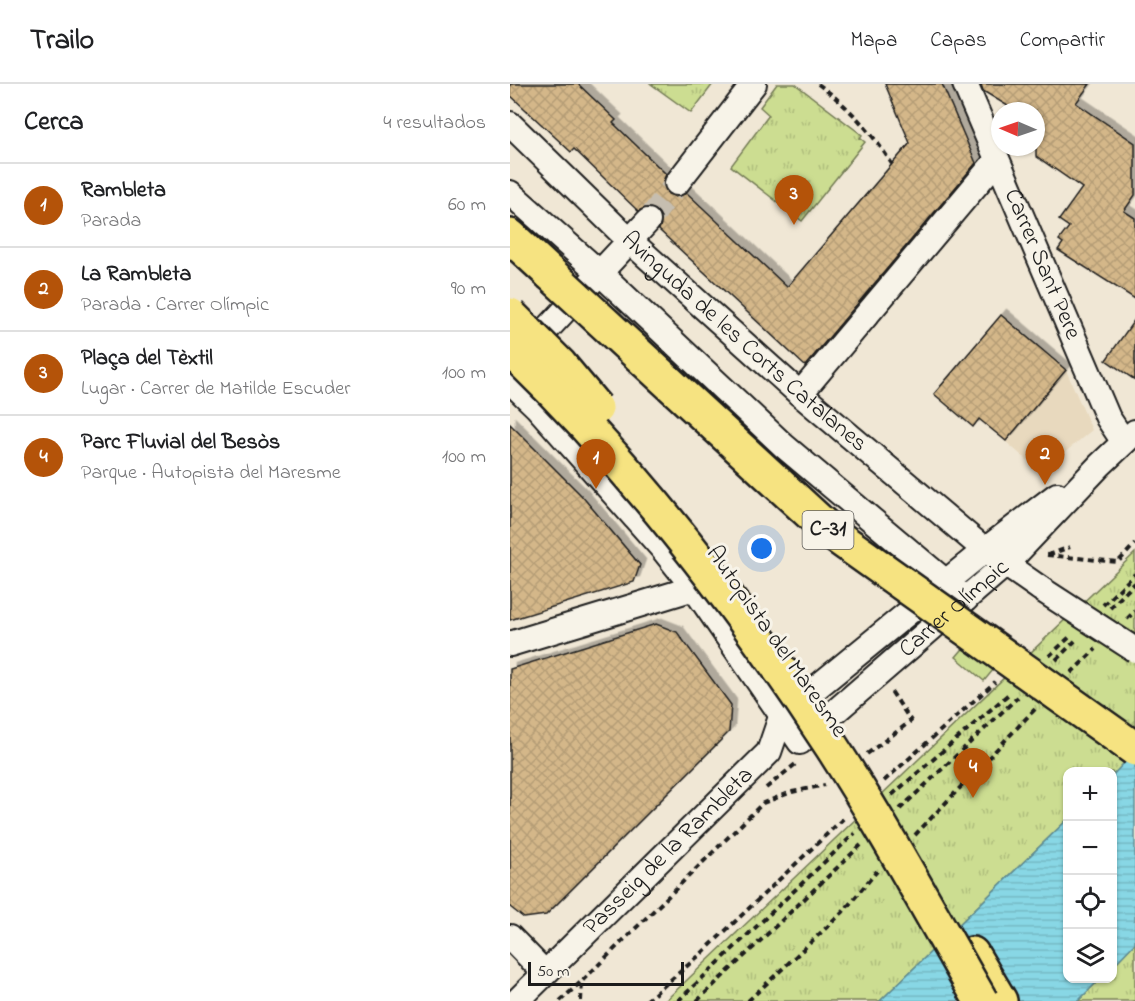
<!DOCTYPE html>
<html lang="es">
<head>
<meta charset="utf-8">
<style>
	:root { --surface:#fff; --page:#f2f2f2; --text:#202124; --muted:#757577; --line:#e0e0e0; --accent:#b45309 }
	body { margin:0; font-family:"Indie Flower",sans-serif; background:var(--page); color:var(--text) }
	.controls { position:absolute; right:18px; bottom:18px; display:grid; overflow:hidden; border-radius:12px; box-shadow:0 2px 4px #0004 }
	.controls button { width:54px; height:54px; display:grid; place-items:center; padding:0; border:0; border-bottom:2px solid var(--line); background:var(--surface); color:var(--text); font:30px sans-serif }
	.compass { position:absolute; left:481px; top:18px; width:54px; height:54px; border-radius:50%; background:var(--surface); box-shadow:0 2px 4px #0004; rotate:272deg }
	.scale { position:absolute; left:18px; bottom:15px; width:156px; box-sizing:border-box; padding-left:6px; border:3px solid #1c1c1c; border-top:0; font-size:16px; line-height:21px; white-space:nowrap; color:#1c1c1c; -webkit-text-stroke:4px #f7f3e8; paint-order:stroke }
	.you { position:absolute; left:252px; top:465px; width:21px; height:21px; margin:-15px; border:4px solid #fff; border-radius:50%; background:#1a73e8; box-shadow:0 0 0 9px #1a73e833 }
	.badge { display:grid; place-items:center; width:39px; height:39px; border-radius:50%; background:var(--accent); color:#fff; font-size:20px; font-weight:700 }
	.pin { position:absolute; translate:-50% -50px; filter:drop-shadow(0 2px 3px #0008) }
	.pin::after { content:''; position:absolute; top:32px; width:21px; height:18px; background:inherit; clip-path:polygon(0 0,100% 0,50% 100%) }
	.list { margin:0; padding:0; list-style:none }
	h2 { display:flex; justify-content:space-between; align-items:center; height:78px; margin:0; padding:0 24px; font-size:26px }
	h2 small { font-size:20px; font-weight:400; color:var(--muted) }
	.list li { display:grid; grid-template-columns:39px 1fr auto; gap:18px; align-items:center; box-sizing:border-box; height:84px; padding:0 24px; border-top:2px solid var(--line) }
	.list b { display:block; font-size:22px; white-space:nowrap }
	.list p { margin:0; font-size:20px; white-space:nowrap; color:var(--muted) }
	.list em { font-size:20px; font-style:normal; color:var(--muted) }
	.icon { flex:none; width:33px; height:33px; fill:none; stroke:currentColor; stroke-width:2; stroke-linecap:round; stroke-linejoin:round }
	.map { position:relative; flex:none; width:625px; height:917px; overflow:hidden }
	header { display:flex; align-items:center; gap:36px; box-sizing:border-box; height:84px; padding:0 30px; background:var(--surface); border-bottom:2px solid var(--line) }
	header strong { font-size:28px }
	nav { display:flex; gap:33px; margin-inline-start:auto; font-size:21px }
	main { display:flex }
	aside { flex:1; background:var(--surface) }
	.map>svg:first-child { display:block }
</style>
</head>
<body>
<header>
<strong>Trailo</strong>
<nav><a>Mapa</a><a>Capas</a><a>Compartir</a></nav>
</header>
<main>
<aside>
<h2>Cerca<small>4 resultados</small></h2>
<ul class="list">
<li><span class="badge">1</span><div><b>Rambleta</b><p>Parada</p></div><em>60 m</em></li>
<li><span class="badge">2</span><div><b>La Rambleta</b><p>Parada · Carrer Olímpic</p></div><em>90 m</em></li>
<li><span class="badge">3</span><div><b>Plaça del Tèxtil</b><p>Lugar · Carrer de Matilde Escuder</p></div><em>100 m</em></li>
<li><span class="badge">4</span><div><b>Parc Fluvial del Besòs</b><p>Parque · Autopista del Maresme</p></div><em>100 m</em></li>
</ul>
</aside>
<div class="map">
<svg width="625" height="917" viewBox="0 0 625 917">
	<defs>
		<pattern id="grass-tufts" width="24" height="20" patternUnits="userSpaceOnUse" patternTransform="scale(1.5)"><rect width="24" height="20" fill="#ccdd91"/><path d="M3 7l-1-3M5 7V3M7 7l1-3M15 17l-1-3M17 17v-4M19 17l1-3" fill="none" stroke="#afbd7c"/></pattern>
		<pattern id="water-rules" width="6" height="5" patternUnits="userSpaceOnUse" patternTransform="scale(1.5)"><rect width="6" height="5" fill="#88d7e5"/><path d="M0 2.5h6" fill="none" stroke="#75b8c4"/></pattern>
		<pattern id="building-cross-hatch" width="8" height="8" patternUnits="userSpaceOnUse" patternTransform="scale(1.5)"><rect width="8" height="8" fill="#d4b789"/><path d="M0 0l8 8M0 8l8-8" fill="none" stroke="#b59d76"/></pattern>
		<filter id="shadow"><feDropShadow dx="5.5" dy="-5.5" stdDeviation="0" flood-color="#0004"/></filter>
	</defs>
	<rect width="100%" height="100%" fill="#f0e7d5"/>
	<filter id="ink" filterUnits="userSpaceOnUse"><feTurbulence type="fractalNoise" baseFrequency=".0167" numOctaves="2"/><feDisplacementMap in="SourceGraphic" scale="12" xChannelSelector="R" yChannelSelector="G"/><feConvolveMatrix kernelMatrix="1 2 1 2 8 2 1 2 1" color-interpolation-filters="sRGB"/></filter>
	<g filter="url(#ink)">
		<polygon fill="#e8d9be" points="491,230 556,286 582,346 531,388 469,335 463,343 424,310"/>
		<g fill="url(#grass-tufts)" stroke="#747c56" stroke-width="1.5">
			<polygon points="141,0 203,0 181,29"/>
			<polygon points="267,0 285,0 352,51 350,54 355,58 292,137 221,82 259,31 250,23"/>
			<polygon points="625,469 625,667 603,691 602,688 558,688 557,736 370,917 155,917"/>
			<polygon points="474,540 502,563 474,597 446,573"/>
			<polygon points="625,859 625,917 568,917 590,895 602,894 603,882"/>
		</g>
		<g fill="url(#water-rules)" stroke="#5d8c95" stroke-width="1.5">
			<polygon points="625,667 625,859 603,882 603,691"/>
			<polygon points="557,736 558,894 590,895 568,917 370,917"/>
		</g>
		<g fill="url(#building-cross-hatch)" stroke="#1c1c1c" stroke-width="1.5" filter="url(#shadow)">
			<polygon points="0,0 68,0 106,36 103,39 156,90 153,98 158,110 166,113 177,109 277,203 400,59 375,0 432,0 466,79 295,282 149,146 152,133 148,127 141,123 128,127 64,65 61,68 0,11"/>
			<polygon points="471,0 580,0 566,19 625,59 625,111 614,127 625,134 625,215 548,166 553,159 549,156 559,143 549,136 572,104 526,72 526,27 506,27 473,7"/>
			<polygon points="491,231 556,286 496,357 469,335 463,343 424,310"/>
			<polygon points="625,235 625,296 596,276"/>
			<polygon points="0,340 71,411 130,481 124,498 0,536"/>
			<polygon points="146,540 167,548 221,621 219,648 36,831 14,834 0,823 0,585"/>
		</g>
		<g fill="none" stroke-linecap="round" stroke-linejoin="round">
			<polyline stroke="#c6beb0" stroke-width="24" stroke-dasharray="24 12" stroke-linecap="butt" points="138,137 167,99"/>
			<defs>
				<g id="minor">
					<path id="s1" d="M 455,0 L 598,334 L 614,358"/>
					<path id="s2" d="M 0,40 L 121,158 L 290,310 L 475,466 L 531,505"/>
					<polyline points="167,99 244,0"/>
					<polyline points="0,109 91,190 274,362 456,515"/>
					<polyline points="16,268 138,137"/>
					<path id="s3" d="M 0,297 L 27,323 L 152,464 L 184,504 L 290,658 L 497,479 L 590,381 L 625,348"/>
					<polyline points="290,310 487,76"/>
					<polyline points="0,560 184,504"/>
					<polyline points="279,626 475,466 547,411"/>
					<polyline points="0,853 35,889"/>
					<path id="s4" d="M 7,917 L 259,668 L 271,633"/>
				</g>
				<g id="highway">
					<polyline points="0,152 41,190"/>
					<polyline points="462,870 490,917"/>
				</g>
			</defs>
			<use href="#minor" stroke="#1c1c1c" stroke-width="28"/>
			<use href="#highway" stroke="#1c1c1c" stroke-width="38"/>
			<g stroke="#1c1c1c" stroke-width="4" stroke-dasharray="6 4.5" stroke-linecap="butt">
				<path d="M 308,0 C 339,23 361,47 382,80"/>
				<polyline points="537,471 608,478 625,460"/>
				<polyline points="538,471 560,463"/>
				<polyline points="593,521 625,490"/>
				<polyline points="600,524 625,499"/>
				<polyline points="617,535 625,527"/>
				<polyline points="539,572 562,551"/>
				<polyline points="546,576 568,554"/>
				<polyline points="561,589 586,565"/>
				<polyline points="357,670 401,637 381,607"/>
				<polyline points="374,697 485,598"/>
				<polyline points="256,704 288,678"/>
				<polyline points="382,711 501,608"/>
				<polyline points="390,725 508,613"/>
				<polyline points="405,751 526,624"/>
				<polyline points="50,917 72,897"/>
				<polyline points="71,917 72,897 253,719 282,708 315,701"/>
				<polyline points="136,917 191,870 336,732"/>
				<polyline points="168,917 345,749"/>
				<polyline points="187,917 351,761"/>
				<polyline points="238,917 333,828 367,787"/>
			</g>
			<use href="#minor" stroke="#f7f3e8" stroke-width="24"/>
			<use href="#highway" stroke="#f6e381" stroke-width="33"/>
			<defs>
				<polyline id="minor-bridge" points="531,505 625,566"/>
				<g id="highway-bridge">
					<polyline points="41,190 323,450 625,665"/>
					<polyline points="0,231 50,281 86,324"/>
					<path d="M 0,265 C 123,383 229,520 322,663 C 375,745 422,832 471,917"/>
				</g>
			</defs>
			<use href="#minor-bridge" stroke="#1c1c1c" stroke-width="28" stroke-linecap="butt"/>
			<use href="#highway-bridge" stroke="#1c1c1c" stroke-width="38" stroke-linecap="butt"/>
			<use href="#minor-bridge" stroke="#f7f3e8" stroke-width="24"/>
			<use href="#highway-bridge" stroke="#f6e381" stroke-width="33"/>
		</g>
	</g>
	<g text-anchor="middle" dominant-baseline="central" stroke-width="6" stroke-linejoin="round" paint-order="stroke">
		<rect fill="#f7f3e8" stroke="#5e5c59" stroke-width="1.5" x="292.5" y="427" width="51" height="38" rx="4.5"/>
		<g font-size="22" font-weight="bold" fill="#1c1c1c">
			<text x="318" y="446">C-31</text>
		</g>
		<g font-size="24" fill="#1c1c1c" stroke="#f7f3e8">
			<text stroke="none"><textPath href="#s1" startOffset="196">Carrer Sant Pere</textPath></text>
			<text stroke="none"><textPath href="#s2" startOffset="320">Avinguda de les Corts Catalanes</textPath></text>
			<text stroke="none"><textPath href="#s3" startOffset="668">Carrer Olímpic</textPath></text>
			<text transform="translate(266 558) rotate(55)">Autopista del Maresme</text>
			<text stroke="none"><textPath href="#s4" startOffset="213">Passeig de la Rambleta</textPath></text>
		</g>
	</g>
</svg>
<div class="controls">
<button>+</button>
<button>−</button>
<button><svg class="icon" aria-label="locate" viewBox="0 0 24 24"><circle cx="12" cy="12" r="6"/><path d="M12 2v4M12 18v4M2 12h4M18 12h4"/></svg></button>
<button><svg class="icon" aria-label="layers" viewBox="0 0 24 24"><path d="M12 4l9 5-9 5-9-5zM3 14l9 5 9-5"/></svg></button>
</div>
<svg class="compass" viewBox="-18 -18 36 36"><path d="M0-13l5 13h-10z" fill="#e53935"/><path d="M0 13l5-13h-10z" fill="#757577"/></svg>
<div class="scale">50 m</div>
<div class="you"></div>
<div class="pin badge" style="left:86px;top:405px">1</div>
<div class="pin badge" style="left:535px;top:401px">2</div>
<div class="pin badge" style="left:284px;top:141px">3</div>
<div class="pin badge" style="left:463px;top:714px">4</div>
</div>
</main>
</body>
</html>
